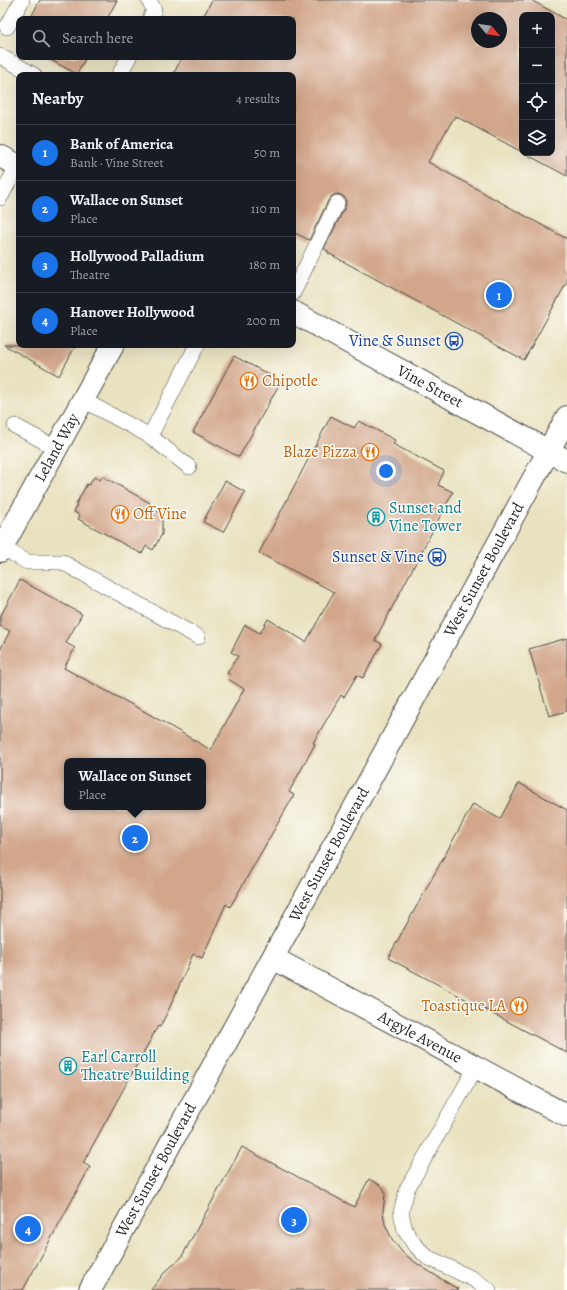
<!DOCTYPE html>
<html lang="en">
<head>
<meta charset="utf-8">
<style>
	:root { --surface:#171b24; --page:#242831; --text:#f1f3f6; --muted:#9ea1a6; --line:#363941; --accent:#1a73e8 }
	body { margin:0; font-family:Alegreya,serif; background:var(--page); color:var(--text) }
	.controls { position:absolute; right:12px; top:12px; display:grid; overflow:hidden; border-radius:8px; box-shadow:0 4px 16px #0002 }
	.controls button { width:36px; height:36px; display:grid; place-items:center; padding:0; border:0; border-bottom:1px solid var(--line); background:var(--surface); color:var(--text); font:20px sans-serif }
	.compass { position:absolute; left:471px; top:12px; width:36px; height:36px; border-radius:50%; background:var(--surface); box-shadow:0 4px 16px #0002; rotate:119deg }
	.you { position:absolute; left:386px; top:471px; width:14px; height:14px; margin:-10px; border:3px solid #fff; border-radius:50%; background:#1a73e8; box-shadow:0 0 0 6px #1a73e833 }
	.badge { display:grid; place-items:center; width:26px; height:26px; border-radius:50%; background:var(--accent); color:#fff; font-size:13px; font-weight:700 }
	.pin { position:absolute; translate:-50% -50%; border:2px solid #fff; box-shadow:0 1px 4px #0006 }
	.popup { position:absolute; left:64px; top:758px; width:142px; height:52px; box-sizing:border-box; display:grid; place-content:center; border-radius:8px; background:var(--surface); filter:drop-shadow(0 1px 3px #0005); font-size:13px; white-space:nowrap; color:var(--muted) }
	.popup b { font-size:15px; color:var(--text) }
	.popup::after { content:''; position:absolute; left:50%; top:100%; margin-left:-8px; border:8px solid transparent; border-top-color:var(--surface) }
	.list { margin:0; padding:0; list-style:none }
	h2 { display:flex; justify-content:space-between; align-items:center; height:52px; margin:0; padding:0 16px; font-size:17px }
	h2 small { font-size:13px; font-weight:400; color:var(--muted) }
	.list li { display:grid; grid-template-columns:26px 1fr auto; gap:12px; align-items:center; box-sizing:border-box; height:56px; padding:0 16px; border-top:1px solid var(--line) }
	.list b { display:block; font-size:15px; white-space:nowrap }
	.list p { margin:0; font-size:13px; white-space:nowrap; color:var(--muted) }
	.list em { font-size:13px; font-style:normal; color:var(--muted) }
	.icon { flex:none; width:22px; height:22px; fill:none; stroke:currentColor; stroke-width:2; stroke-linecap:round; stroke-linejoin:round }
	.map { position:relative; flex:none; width:567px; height:1290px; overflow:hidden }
	.search { position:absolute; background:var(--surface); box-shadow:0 4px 16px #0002; left:16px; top:16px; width:280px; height:44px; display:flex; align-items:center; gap:10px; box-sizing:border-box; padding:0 14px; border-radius:8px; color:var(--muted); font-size:15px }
	.panel { position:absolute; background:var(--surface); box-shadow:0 4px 16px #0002; left:16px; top:72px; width:280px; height:276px; border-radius:8px }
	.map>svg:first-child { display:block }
</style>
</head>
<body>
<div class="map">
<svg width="567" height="1290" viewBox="0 0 567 1290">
	<rect width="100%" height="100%" fill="#fdfcf7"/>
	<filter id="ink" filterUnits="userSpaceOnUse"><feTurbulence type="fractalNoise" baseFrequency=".025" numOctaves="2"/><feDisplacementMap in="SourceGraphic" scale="8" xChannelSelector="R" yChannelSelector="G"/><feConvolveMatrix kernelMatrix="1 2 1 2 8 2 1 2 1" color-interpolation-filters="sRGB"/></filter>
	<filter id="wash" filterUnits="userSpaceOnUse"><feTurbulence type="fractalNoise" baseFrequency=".012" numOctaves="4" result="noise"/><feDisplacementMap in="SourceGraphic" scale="16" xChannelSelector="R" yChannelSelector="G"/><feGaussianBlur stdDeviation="0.9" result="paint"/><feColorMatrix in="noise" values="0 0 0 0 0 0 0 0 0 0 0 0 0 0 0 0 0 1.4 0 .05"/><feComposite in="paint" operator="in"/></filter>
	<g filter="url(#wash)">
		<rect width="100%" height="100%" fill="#e9e2c0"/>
		<g id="blocks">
			<g fill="#d2a68a" fill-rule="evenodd">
				<polygon points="40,0 117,0 107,19 30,19"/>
				<path d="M 212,0 L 531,0 L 567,20 L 567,176 L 524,153 L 552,153 L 552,15 L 522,15 L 522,152 L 455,116 L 428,162 L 567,239 L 567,282 L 524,360 L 328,253 L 328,251 L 324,249 L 345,207 L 346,202 L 345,198 L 341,195 L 336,194 L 332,196 L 329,199 L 309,240 L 293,232 L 293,75 L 173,75 L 182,57 L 293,57 L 293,19 L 202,19 ZM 477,18 L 501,18 L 501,42 L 477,42 Z"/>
				<polygon points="45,57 86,57 77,74"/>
				<polygon points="4,345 76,345 59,376"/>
				<polygon points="234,356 281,381 239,457 193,432"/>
				<path d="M 331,416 L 354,428 L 359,421 L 395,440 L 393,444 L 444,471 L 438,485 L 453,492 L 375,640 L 382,644 L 363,678 L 357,675 L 344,697 L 341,695 L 313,743 L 315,744 L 289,792 L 294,795 L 230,907 L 226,904 L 202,958 L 193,954 L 169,1009 L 160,1027 L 158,1026 L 83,1163 L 90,1167 L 23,1290 L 0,1290 L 0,650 L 10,631 L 0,626 L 0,617 L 20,580 L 82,614 L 66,643 L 75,648 L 64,668 L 149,714 L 211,750 L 244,689 L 228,679 L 231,675 L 227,673 L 238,656 L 231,652 L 245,625 L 260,633 L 268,619 L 306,642 L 334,592 L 259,553 ZM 67,761 L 203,761 L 203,807 L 67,807 Z"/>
				<polygon points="102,476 150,503 148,506 162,514 162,534 153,550 146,546 142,554 78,519 80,515 74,512 77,505 76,504 87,484 89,485 94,477 100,480"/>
				<polygon points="225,481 245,492 223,532 203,522"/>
				<polygon points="567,638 567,711 549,716 529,649"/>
				<polygon points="519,783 567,810 567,1053 388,958 473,804 500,819"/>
				<polygon points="242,1147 354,1207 369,1179 380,1185 384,1189 385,1194 383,1212 385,1224 393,1241 403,1253 419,1265 459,1290 151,1290 165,1272 181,1258"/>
			</g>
		</g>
	</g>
	<g filter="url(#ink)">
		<use href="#blocks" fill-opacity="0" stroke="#484641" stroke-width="1"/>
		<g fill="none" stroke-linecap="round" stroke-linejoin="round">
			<defs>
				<g id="service">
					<polyline points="149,0 154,10 150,19"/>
					<polyline points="7,27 22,0"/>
					<polyline points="0,56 34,75"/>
					<polyline points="119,75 129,57"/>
					<polyline points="0,198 18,165"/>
					<polyline points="293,293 337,203"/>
					<polyline points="83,400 150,436 189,467"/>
					<polyline points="15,426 56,448"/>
					<polyline points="150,436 197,345"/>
					<polyline points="2,547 27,562 62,562 198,637"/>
					<polyline points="476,1067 407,1189 401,1212 405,1230 414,1244 427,1257 473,1279 489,1290"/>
				</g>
				<g id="minor">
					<path id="s1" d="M 0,551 L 113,345"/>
					<path id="s2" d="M 273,958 L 567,1116"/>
				</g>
				<g id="secondary">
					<polyline points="0,156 19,166"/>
					<path id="s3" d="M 293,312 L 567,461"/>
				</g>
				<g id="primary">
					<path id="s4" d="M 90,1290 L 289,928 L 567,417"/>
				</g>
			</defs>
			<use href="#service" stroke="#484641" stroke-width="16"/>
			<use href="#minor" stroke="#484641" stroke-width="24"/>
			<use href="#secondary" stroke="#484641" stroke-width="24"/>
			<use href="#primary" stroke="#484641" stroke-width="24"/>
			<use href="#service" stroke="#fff" stroke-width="15"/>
			<use href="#minor" stroke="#fff" stroke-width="22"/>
			<use href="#secondary" stroke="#fff" stroke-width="22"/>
			<use href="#primary" stroke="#fff" stroke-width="22"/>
		</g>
	</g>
	<defs>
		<symbol id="bus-ring" viewBox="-11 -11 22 22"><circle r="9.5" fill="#fdfcf7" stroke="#1a4fb4" stroke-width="1.5"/><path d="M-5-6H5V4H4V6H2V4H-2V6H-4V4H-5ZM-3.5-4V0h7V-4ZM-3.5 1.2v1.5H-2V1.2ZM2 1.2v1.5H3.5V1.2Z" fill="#1a4fb4"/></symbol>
		<symbol id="restaurant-ring" viewBox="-11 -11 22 22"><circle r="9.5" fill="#fdfcf7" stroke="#e8710a" stroke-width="1.5"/><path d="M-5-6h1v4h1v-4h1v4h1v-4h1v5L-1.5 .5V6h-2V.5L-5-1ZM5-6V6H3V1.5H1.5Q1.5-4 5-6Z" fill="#e8710a"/></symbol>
		<symbol id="building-ring" viewBox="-11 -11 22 22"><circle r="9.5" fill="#fdfcf7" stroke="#0f9aa8" stroke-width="1.5"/><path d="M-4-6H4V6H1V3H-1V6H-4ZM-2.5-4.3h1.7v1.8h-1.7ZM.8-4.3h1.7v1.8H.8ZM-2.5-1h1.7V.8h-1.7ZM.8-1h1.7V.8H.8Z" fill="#0f9aa8"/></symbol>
	</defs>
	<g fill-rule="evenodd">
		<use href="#bus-ring" x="444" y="331" width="20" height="20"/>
		<use href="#restaurant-ring" x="239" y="371" width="20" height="20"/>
		<use href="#restaurant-ring" x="360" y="442" width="20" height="20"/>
		<use href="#restaurant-ring" x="110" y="504" width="20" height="20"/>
		<use href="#building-ring" x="366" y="507" width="20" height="20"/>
		<use href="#bus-ring" x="427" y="547" width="20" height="20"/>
		<use href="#restaurant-ring" x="509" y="996" width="20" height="20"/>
		<use href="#building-ring" x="58" y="1056" width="20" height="20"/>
	</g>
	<g text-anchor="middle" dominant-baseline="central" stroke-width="3" stroke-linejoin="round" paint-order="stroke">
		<g font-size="16" fill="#164399" stroke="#fdfcf7" text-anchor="end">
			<text x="441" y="341">Vine &amp; Sunset</text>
			<text x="424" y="557">Sunset &amp; Vine</text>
		</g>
		<g font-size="16" fill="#c56008" stroke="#fdfcf7" text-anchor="start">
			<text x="262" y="381">Chipotle</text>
			<text x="357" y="452" text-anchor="end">Blaze Pizza</text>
			<text x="133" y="514">Off Vine</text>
			<text x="506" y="1006" text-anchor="end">Toastique LA</text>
		</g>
		<g font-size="16" fill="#2b2b2b" stroke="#fdfcf7">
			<text stroke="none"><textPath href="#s3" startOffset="156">Vine Street</textPath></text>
			<text stroke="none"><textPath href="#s1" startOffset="118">Leland Way</textPath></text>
			<text stroke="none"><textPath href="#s4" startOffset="821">West Sunset Boulevard</textPath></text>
			<text stroke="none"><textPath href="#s4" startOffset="497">West Sunset Boulevard</textPath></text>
			<text stroke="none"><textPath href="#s2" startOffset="167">Argyle Avenue</textPath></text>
			<text stroke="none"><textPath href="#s4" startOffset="137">West Sunset Boulevard</textPath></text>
		</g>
		<g font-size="16" fill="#0d838f" stroke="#fdfcf7" text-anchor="start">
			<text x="389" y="508">Sunset and<tspan x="389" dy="18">Vine Tower</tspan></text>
			<text x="81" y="1057">Earl Carroll<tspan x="81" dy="18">Theatre Building</tspan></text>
		</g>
	</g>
</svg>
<div class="controls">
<button>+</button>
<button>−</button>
<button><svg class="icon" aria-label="locate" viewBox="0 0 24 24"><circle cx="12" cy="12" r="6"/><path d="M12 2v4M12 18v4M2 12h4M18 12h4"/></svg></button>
<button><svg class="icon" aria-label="layers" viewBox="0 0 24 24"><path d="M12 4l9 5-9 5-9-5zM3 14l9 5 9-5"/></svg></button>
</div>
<svg class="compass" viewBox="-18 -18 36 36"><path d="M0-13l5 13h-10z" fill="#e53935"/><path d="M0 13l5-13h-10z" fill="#9ea1a6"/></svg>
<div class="you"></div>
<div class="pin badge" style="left:499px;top:295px">1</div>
<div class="pin badge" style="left:135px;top:838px">2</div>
<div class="popup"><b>Wallace on Sunset</b>Place</div>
<div class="pin badge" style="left:294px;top:1220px">3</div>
<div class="pin badge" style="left:28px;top:1229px">4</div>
<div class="search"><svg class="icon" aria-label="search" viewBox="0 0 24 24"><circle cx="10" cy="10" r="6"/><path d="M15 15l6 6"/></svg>Search here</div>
<section class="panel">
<h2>Nearby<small>4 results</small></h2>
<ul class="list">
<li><span class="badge">1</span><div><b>Bank of America</b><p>Bank · Vine Street</p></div><em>50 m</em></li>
<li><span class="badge">2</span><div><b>Wallace on Sunset</b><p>Place</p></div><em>110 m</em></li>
<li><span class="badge">3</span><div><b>Hollywood Palladium</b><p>Theatre</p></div><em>180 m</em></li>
<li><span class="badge">4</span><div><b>Hanover Hollywood</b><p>Place</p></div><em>200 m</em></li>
</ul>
</section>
</div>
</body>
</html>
